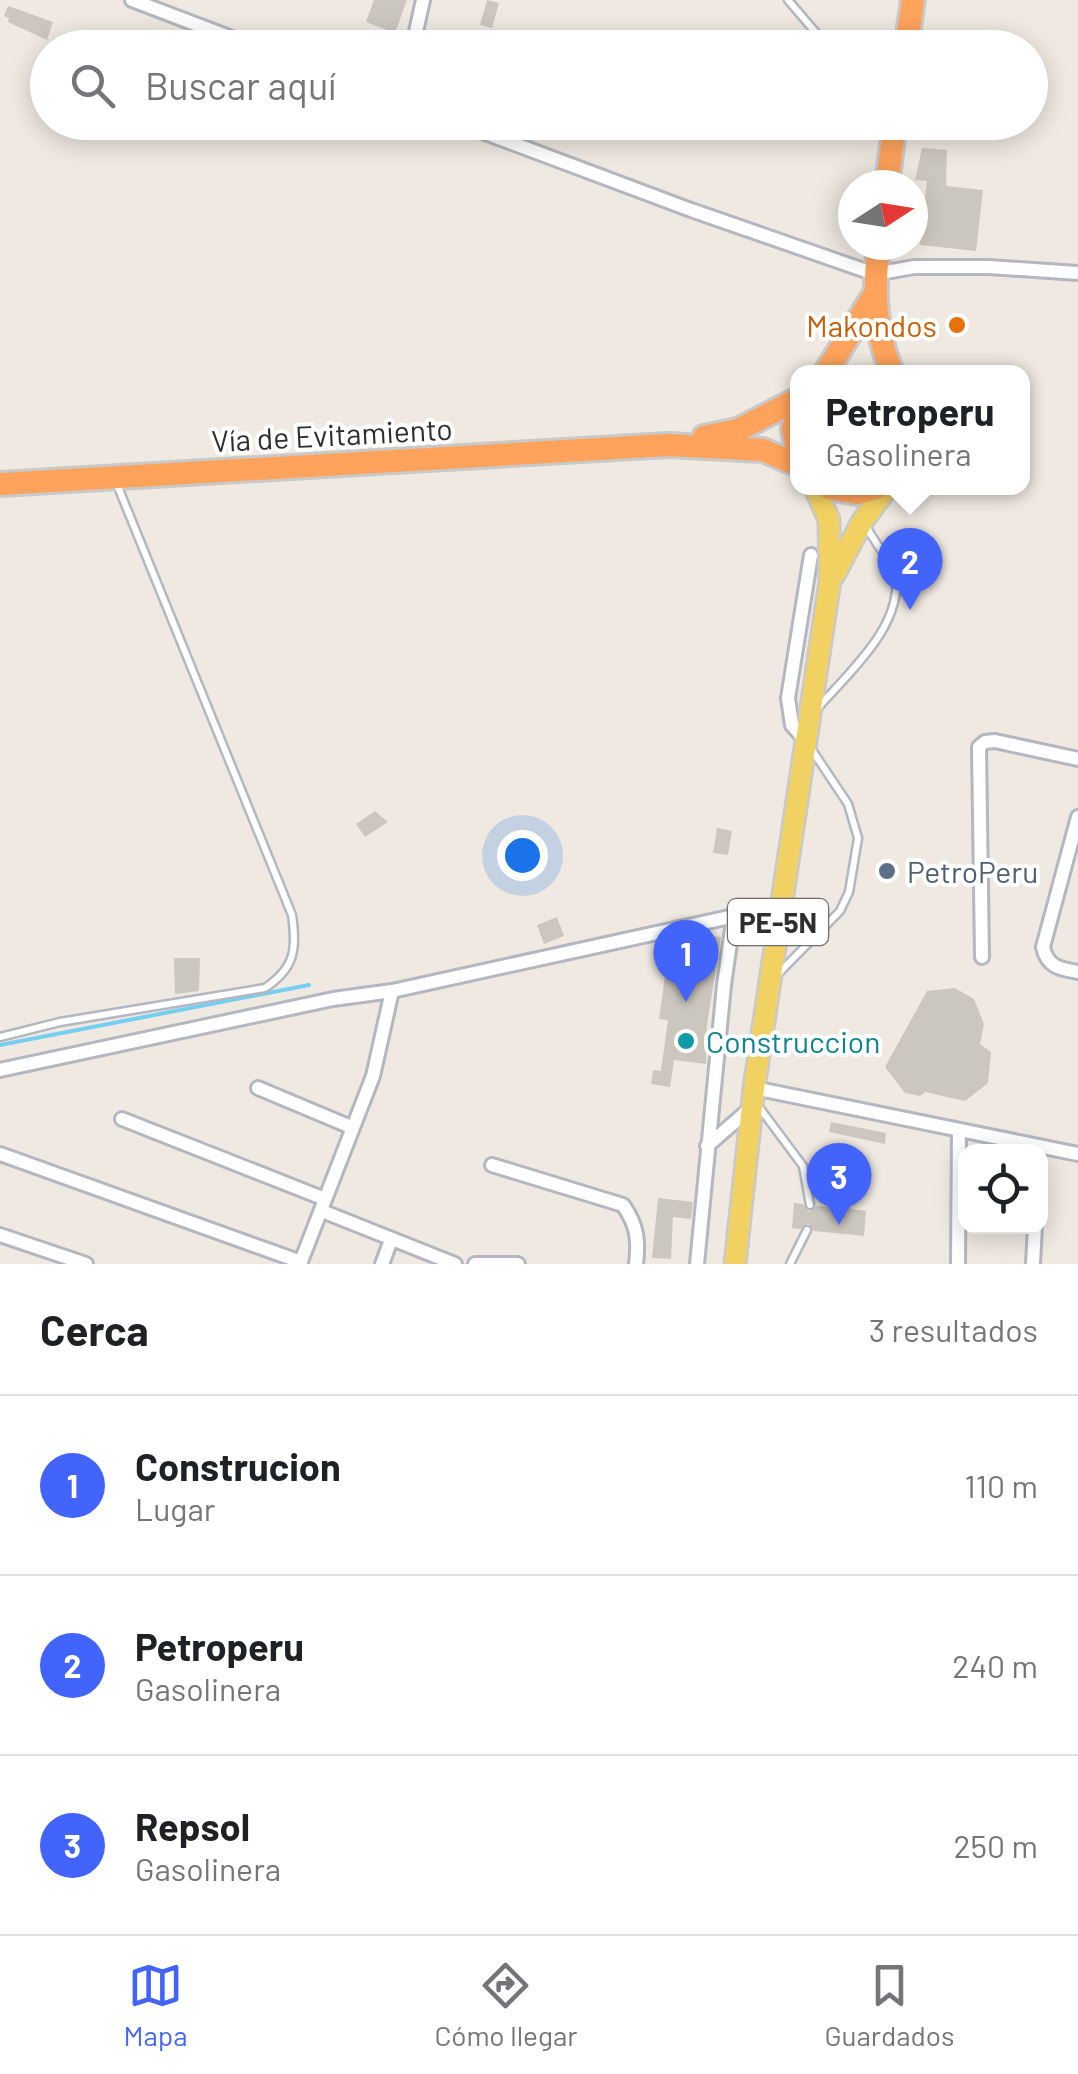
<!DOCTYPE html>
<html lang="es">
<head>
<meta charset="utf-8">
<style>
	:root { --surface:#fff; --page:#f2f2f2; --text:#202124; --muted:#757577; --line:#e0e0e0; --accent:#4264fb }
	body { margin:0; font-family:Barlow,sans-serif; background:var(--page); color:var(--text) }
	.controls { position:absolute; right:30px; bottom:30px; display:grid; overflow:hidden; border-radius:20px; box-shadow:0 5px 25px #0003 }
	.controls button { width:90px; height:90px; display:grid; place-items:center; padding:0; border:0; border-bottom:2px solid var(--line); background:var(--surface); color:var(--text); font:50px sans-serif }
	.compass { position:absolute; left:838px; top:170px; width:90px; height:90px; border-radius:50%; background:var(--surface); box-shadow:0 5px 25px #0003; rotate:78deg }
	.you { position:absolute; left:522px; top:855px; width:35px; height:35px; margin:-25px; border:8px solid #fff; border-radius:50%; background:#1a73e8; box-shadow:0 0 0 15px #1a73e833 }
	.badge { display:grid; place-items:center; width:65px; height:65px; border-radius:50%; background:var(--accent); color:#fff; font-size:32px; font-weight:700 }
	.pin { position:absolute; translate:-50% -82px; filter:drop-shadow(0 2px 5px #0008) }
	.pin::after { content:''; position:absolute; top:52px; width:35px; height:30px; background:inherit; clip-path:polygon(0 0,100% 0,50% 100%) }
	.popup { position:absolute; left:790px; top:365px; width:240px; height:130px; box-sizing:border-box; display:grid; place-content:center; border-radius:20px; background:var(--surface); filter:drop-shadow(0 2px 8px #0005); font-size:32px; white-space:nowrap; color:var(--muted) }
	.popup b { font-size:38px; color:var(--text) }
	.popup::after { content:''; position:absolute; left:50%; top:100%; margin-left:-20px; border:20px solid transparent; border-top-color:var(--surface) }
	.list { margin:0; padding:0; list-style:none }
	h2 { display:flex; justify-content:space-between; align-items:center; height:130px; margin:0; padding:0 40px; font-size:42px }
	h2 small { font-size:32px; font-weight:400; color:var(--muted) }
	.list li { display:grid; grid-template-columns:65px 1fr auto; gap:30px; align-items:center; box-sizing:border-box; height:180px; padding:0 40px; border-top:2px solid var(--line) }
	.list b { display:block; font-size:38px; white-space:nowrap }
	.list p { margin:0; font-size:32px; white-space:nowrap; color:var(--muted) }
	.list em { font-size:32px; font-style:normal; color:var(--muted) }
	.icon { flex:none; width:55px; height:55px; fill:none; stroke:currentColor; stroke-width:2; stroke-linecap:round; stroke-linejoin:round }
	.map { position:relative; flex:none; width:1078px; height:1264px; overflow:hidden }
	.search { position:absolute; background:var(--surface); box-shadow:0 5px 25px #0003; left:30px; right:30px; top:30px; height:110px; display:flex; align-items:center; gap:25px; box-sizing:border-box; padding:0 35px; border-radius:55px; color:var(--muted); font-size:38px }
	.sheet { height:670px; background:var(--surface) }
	nav { display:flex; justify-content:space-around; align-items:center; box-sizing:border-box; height:140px; border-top:2px solid var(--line); background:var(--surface); font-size:28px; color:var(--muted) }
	nav a { display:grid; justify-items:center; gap:5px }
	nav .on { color:var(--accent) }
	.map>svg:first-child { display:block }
</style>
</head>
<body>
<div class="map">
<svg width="1078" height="1264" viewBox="0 0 1078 1264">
	<rect width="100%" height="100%" fill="#efe9e1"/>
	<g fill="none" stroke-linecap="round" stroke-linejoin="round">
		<polyline stroke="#75cff0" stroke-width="4" points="0,1045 309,985"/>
	</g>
	<g fill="#cbc7bf">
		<polygon points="374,0 407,0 395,33 366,22"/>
		<polygon points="487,0 499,3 492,28 480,25"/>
		<polygon points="8,6 53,22 47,40 8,22 9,18 4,16"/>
		<polygon points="922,148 947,150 946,186 983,190 976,251 920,245 927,181 915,180"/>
		<polygon points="375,811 388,822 365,837 356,824"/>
		<polygon points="717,828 732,831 728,855 713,853"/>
		<polygon points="557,917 564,936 544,944 537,925"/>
		<polygon points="698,934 721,937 707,1025 706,1064 674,1060 670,1087 651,1084 653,1070 661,1071 668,1020 659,1019 668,955 671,956 673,940"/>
		<polygon points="174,958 200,958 199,991 175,994"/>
		<polygon points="955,988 974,999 984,1024 980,1044 991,1052 988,1083 965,1101 925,1092 920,1096 905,1093 885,1067 927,991"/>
		<polygon points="831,1122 886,1133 885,1144 829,1132"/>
		<polygon points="832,1190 852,1192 850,1209 866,1211 864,1236 814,1231 808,1223 800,1229 792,1228 794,1203 803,1204 809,1212 817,1206 830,1207"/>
		<polygon points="658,1198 693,1202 691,1219 673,1217 671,1259 652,1258"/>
	</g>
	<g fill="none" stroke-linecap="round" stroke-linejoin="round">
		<defs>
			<g id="lane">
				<polyline points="788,0 829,48"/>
				<path d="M 817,709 C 849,672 903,627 896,573 L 866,527"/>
				<polyline points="776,976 840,911 849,892 858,838 848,804 812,750"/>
				<path d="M 0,1037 L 60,1022 L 265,988 C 295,968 297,949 292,915 L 116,482"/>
				<polyline points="759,1107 803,1166 810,1205"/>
				<polyline points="790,1264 807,1230"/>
			</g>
			<g id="street">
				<polyline points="132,0 258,48"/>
				<polyline points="415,36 423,0"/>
				<polyline points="456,122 691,210 875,274 914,267 989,267 1078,273"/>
				<polyline points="806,741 792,725 788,698 811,555"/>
				<path d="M 1078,817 L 1043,947 C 1047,967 1060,969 1078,972"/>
				<polyline points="982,957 979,747 985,742 995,741 1078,759"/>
				<polyline points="0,1070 333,999 392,991 780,906"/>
				<polyline points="258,1088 351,1127"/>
				<polyline points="754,1088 1078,1154"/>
				<polyline points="122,1119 325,1199"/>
				<polyline points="707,1146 752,1107"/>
				<polyline points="0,1154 301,1262"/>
				<path d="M 492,1165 L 623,1205 C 637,1225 639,1240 636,1264"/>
				<polyline points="322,1211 455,1264"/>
				<polyline points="0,1235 86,1264"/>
				<polyline points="300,1264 373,1076 392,991"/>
				<polyline points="382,1264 391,1240"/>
				<polyline points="475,1264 518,1264"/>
				<polyline points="697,1264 724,985 734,915"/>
				<polyline points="958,1264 959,1130"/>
				<polyline points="1033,1264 1035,1226"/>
			</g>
			<g id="primary">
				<polyline points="834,575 862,522 887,488"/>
				<polyline points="735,1264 754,1088 830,581 829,520 815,488"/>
			</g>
			<g id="highway">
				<polyline points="906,48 913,0"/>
				<polyline points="887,185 895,122"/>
				<path d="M 879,245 C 873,288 874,331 892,372"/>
				<polyline points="826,372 874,295"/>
				<polyline points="798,409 793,429 798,455"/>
				<polyline points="704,437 738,430 798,399"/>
				<polyline points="0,484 668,445 763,450 798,465"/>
				<polyline points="829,488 857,493 876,488"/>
			</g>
		</defs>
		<use href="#lane" stroke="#b4b7c1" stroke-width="11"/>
		<use href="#street" stroke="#b4b7c1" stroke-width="18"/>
		<use href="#primary" stroke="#c9c9c9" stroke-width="25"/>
		<use href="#highway" stroke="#c9c9c9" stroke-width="28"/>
		<use href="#lane" stroke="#fff" stroke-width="6"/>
		<use href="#street" stroke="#fff" stroke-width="12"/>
		<use href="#primary" stroke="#f2d163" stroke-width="20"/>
		<use href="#highway" stroke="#ffa35c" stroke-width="22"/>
	</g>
	<circle fill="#e8710a" stroke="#fff" stroke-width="4" cx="957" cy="325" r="10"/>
	<circle fill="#5c6f8a" stroke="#fff" stroke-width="4" cx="887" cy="871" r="10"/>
	<circle fill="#0f9aa8" stroke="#fff" stroke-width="4" cx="686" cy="1041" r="10"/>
	<g text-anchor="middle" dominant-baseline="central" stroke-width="8" stroke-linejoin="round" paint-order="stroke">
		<rect fill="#fff" stroke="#6d6d6d" stroke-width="2.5" x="728" y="899" width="100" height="46" rx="8"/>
		<g font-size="28" font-weight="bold" fill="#2e2e2e">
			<text x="778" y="922">PE-5N</text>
		</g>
		<g font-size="30" fill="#c56008" stroke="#fff" text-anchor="end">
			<text x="937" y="325">Makondos</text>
		</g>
		<g font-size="30" fill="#2e2e2e" stroke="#fff">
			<text transform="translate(332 434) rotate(-3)">Vía de Evitamiento</text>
		</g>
		<g font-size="30" fill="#4e5e75" stroke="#fff" text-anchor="start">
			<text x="907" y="871">PetroPeru</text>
		</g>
		<g font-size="30" fill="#0d838f" stroke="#fff" text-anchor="start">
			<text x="706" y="1041">Construccion</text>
		</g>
	</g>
</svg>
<div class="controls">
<button><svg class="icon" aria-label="locate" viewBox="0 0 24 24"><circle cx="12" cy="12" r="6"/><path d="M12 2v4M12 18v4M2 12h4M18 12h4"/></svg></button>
</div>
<svg class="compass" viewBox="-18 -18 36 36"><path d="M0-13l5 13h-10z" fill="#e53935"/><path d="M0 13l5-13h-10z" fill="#757577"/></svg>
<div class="you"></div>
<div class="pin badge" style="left:686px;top:1002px">1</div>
<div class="pin badge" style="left:910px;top:610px">2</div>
<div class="popup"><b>Petroperu</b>Gasolinera</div>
<div class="pin badge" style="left:839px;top:1225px">3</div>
<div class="search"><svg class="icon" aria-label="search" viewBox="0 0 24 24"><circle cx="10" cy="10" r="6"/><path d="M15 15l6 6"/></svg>Buscar aquí</div>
</div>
<section class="sheet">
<h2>Cerca<small>3 resultados</small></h2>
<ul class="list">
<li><span class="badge">1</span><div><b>Construcion</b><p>Lugar</p></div><em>110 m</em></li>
<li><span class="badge">2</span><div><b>Petroperu</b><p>Gasolinera</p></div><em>240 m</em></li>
<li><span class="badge">3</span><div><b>Repsol</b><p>Gasolinera</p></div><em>250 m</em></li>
</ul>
</section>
<nav>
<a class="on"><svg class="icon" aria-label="map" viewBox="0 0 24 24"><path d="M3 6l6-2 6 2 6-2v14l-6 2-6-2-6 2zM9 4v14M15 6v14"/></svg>Mapa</a>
<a><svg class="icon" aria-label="directions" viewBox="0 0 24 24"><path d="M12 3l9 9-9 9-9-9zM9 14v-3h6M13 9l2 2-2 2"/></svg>Cómo llegar</a>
<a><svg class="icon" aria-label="saved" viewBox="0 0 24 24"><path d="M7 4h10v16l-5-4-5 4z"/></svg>Guardados</a>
</nav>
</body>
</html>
